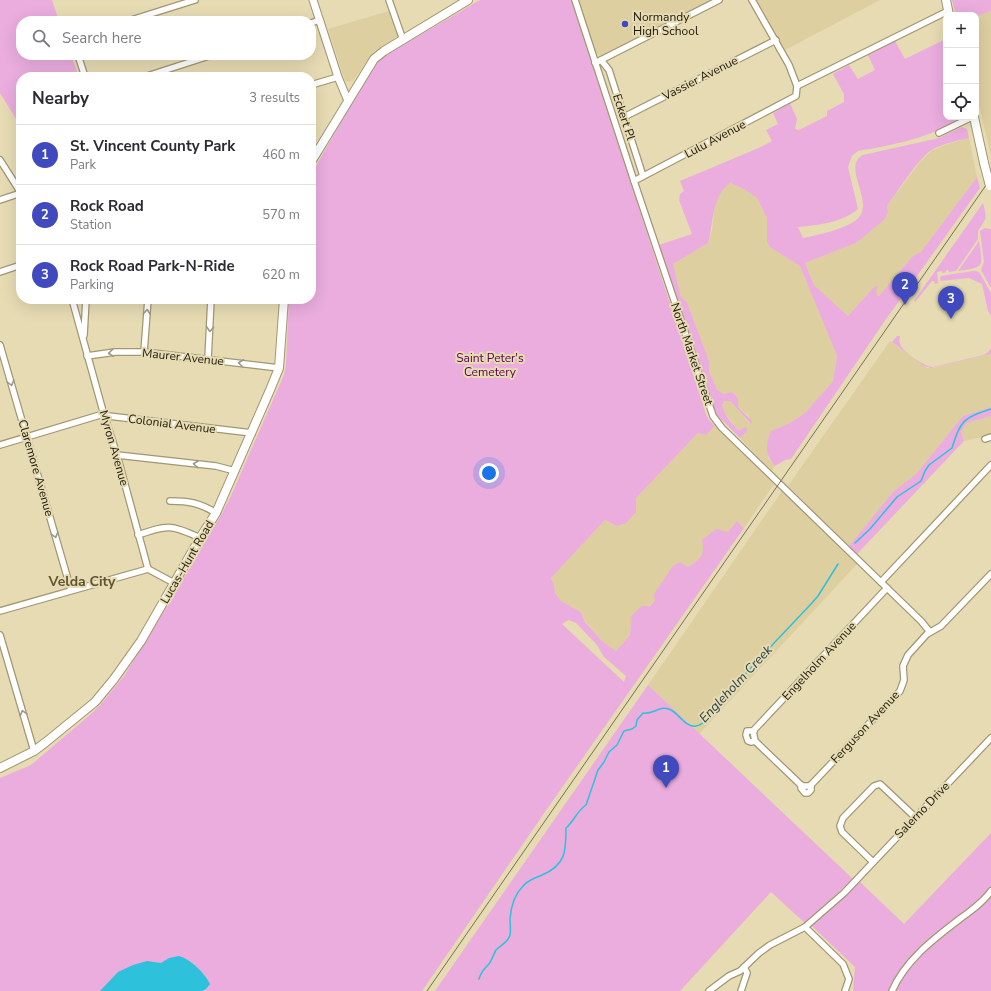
<!DOCTYPE html>
<html lang="en">
<head>
<meta charset="utf-8">
<style>
	:root { --surface:#fff; --page:#f7f7f7; --text:#2b2b33; --muted:#7c7c81; --line:#e1e1e2; --accent:#4049be }
	body { margin:0; font-family:"Nunito Sans",sans-serif; background:var(--page); color:var(--text) }
	.controls { position:absolute; right:12px; top:12px; display:grid; overflow:hidden; border-radius:8px; box-shadow:0 4px 16px #0002 }
	.controls button { width:36px; height:36px; display:grid; place-items:center; padding:0; border:0; border-bottom:1px solid var(--line); background:var(--surface); color:var(--text); font:20px sans-serif }
	.you { position:absolute; left:489px; top:473px; width:14px; height:14px; margin:-10px; border:3px solid #fff; border-radius:50%; background:#1a73e8; box-shadow:0 0 0 6px #1a73e833 }
	.badge { display:grid; place-items:center; width:26px; height:26px; border-radius:50%; background:var(--accent); color:#fff; font-size:13px; font-weight:700 }
	.pin { position:absolute; translate:-50% -33px; filter:drop-shadow(0 1px 2px #0008) }
	.pin::after { content:''; position:absolute; top:21px; width:14px; height:12px; background:inherit; clip-path:polygon(0 0,100% 0,50% 100%) }
	.list { margin:0; padding:0; list-style:none }
	h2 { display:flex; justify-content:space-between; align-items:center; height:52px; margin:0; padding:0 16px; font-size:17px }
	h2 small { font-size:13px; font-weight:400; color:var(--muted) }
	.list li { display:grid; grid-template-columns:26px 1fr auto; gap:12px; align-items:center; box-sizing:border-box; height:60px; padding:0 16px; border-top:1px solid var(--line) }
	.list b { display:block; font-size:15px; white-space:nowrap }
	.list p { margin:0; font-size:13px; white-space:nowrap; color:var(--muted) }
	.list em { font-size:13px; font-style:normal; color:var(--muted) }
	.icon { flex:none; width:22px; height:22px; fill:none; stroke:currentColor; stroke-width:2; stroke-linecap:round; stroke-linejoin:round }
	.map { position:relative; flex:none; width:991px; height:991px; overflow:hidden }
	.search { position:absolute; background:var(--surface); box-shadow:0 4px 16px #0002; left:16px; top:16px; width:300px; height:44px; display:flex; align-items:center; gap:10px; box-sizing:border-box; padding:0 14px; border-radius:16px; color:var(--muted); font-size:15px }
	.panel { position:absolute; background:var(--surface); box-shadow:0 4px 16px #0002; left:16px; top:72px; width:300px; height:232px; border-radius:16px }
	.map>svg:first-child { display:block }
</style>
</head>
<body>
<div class="map">
<svg width="991" height="991" viewBox="0 0 991 991">
	<rect width="100%" height="100%" fill="#e6dbb3"/>
	<g fill="#ddcfa0">
		<polygon points="578,0 712,0 602,56 597,54 594,49"/>
		<polygon points="756,0 880,0 785,50"/>
		<polygon points="389,11 398,35 397,37 373,52 353,81 347,82 345,81 328,29"/>
		<polygon points="991,11 991,155 976,94 976,16"/>
		<polygon points="969,138 977,177 921,252 913,256 879,296 877,296 875,286 848,316 814,285 805,263 856,243 888,212 887,206 920,162 931,151 945,145"/>
		<polygon points="730,183 744,189 757,198 767,218 767,242 771,248 800,266 837,356 833,381 805,413 788,424 771,431 768,458 775,466 772,471 740,438 747,431 742,428 738,430 724,412 722,406 724,401 730,401 750,424 749,416 738,407 738,398 717,391 709,371 709,361 687,302 681,297 673,264 708,243 712,230 715,203 723,188"/>
		<polygon points="890,341 927,368 933,368 991,354 991,407 963,416 916,474 893,492 849,546 788,486"/>
		<polygon points="991,416 991,435 964,441 961,432 967,423"/>
		<polygon points="715,426 774,484 744,528 737,521 728,532 704,550 701,557 688,567 630,625 630,635 616,651 603,642 585,621 581,612 561,601 555,593 554,585 551,578 605,520 617,526 636,512 636,498 698,433 706,435"/>
		<polygon points="782,491 858,563 699,734 648,685"/>
	</g>
	<g fill="#eaadde" fill-rule="evenodd">
		<polygon points="0,0 52,0 59,21 21,21 21,55 71,55 79,77 21,77 21,127 0,93"/>
		<path d="M 480,0 L 571,0 L 706,414 L 709,420 L 715,426 L 706,435 L 698,433 L 636,498 L 636,512 L 626,523 L 617,526 L 605,520 L 551,578 L 554,585 L 555,593 L 561,601 L 581,612 L 585,622 L 603,642 L 616,651 L 630,635 L 631,616 L 642,606 L 650,606 L 655,600 L 654,594 L 673,566 L 680,562 L 688,567 C 701,557 705,557 702,540 L 716,529 L 728,532 L 737,521 L 744,528 L 547,809 L 422,991 L 0,991 L 0,778 L 31,765 L 91,714 L 101,704 L 124,676 L 146,641 L 220,517 L 230,498 L 284,375 L 286,365 L 289,299 L 311,299 L 311,175 L 358,92 L 379,60 L 386,55 ZM 568,620 L 576,623 L 597,645 L 604,657 L 626,676 L 624,682 L 562,624 Z"/>
		<polygon points="952,0 991,0 991,11 976,16 956,15"/>
		<path d="M 946,39 L 946,117 L 962,117 L 960,119 C 929,138 893,145 858,151 L 852,156 L 848,167 L 858,209 C 841,223 819,225 798,227 L 803,238 C 817,235 852,228 860,216 C 872,198 842,166 863,155 L 939,138 L 962,127 L 967,129 L 969,138 C 957,141 941,144 930,151 C 916,162 898,191 887,206 L 888,212 L 884,220 L 856,243 L 805,263 L 814,285 L 848,316 L 875,286 L 878,286 L 876,290 L 877,296 L 879,296 L 913,256 L 921,252 L 977,177 L 980,188 L 884,322 L 791,459 L 785,460 L 775,466 C 765,454 765,446 771,431 L 788,424 L 805,413 L 833,381 L 837,356 L 800,266 L 771,248 L 767,242 L 767,218 L 757,198 L 744,189 L 730,183 C 711,197 714,222 708,243 L 673,264 L 681,297 L 687,302 L 709,361 L 709,371 L 717,390 L 724,394 L 732,392 L 738,398 L 738,407 L 752,421 L 751,424 L 730,401 L 724,401 L 722,406 C 725,416 731,422 738,430 L 746,427 L 747,431 L 740,438 L 718,416 L 713,407 L 659,245 L 692,234 L 679,200 L 680,194 L 684,191 L 680,181 L 761,147 L 772,141 L 766,130 L 778,124 L 773,113 L 790,103 L 797,119 L 795,129 L 799,130 L 827,116 L 827,111 L 844,102 L 844,94 L 833,74 L 849,65 L 858,79 L 875,70 L 868,55 L 895,41 L 905,59 Z"/>
		<path d="M 983,203 C 987,219 987,217 978,231 L 978,239 L 956,271 L 949,272 L 948,270 L 946,270 L 946,272 L 943,273 L 942,271 L 937,272 L 938,283 L 935,284 L 934,281 L 932,281 L 915,302 L 914,301 Z"/>
		<polygon points="985,228 991,229 991,288 981,270 984,262 980,231"/>
		<path d="M 979,241 C 983,268 985,267 958,271 Z"/>
		<polygon points="973,271 976,271 979,272 991,293 991,315 988,311 982,284 969,278 941,281 940,278 941,276"/>
		<path d="M 897,336 L 900,336 C 899,340 899,342 901,346 C 905,353 925,367 933,367 L 984,355 L 988,352 L 991,349 L 991,354 L 931,368 L 924,366 L 892,342 Z"/>
		<polygon points="991,407 991,416 967,423 961,432 964,441 857,554 849,546 893,492 916,474 963,416"/>
		<polygon points="648,685 853,879 805,923 771,892 680,991 435,991"/>
		<polygon points="991,833 991,991 853,991 855,967 811,925 859,881 904,924"/>
	</g>
	<path fill="#2ec1db" d="M 179,956 C 190,959 205,973 210,984 L 206,989 L 202,991 L 100,991 L 118,972 L 133,965 L 147,961 L 161,963 L 169,958 Z"/>
	<g fill="none" stroke-linecap="round" stroke-linejoin="round">
		<g stroke="#2ec1db" stroke-width="1.5">
			<path d="M 855,543 L 870,529 L 897,497 L 921,481 L 925,471 L 929,465 L 952,448 C 961,420 963,418 991,409"/>
			<path d="M 479,979 C 481,972 484,969 489,964 C 492,960 493,955 496,950 C 500,945 508,943 510,935 C 511,930 510,924 510,919 C 511,906 514,895 523,886 C 528,880 535,878 542,875 C 566,865 566,851 566,828 C 574,821 577,811 586,805 L 598,770 L 604,762 L 609,752 L 617,745 L 624,731 L 632,729 L 636,726 L 637,720 L 643,713 C 653,715 661,704 671,710 C 679,714 686,728 696,726 C 706,725 719,706 724,699 C 734,685 747,673 758,660 C 776,641 793,623 811,604 L 818,596 L 838,564"/>
		</g>
		<defs>
			<g id="street">
				<polyline points="389,0 403,40"/>
				<polyline points="575,0 634,181 713,416 722,428 921,621 930,632"/>
				<polyline points="128,21 195,0"/>
				<polyline points="311,23 320,20"/>
				<polyline points="78,55 85,77"/>
				<polyline points="601,60 609,70 643,176"/>
				<polyline points="595,63 719,0"/>
				<polyline points="144,77 212,55"/>
				<polyline points="311,85 338,77"/>
				<polyline points="797,86 948,11"/>
				<polyline points="624,117 776,40"/>
				<polyline points="939,133 972,117"/>
				<polyline points="0,160 21,193"/>
				<polyline points="634,181 796,96 797,86 789,65 752,0"/>
				<polyline points="0,200 21,193"/>
				<polyline points="0,272 21,265"/>
				<polyline points="72,299 104,415 117,455 148,569 174,583"/>
				<polyline points="84,335 86,299"/>
				<polyline points="0,345 71,590"/>
				<polyline points="144,352 148,299"/>
				<polyline points="87,356 115,352 144,352 279,368"/>
				<polyline points="208,359 211,299"/>
				<polyline points="985,439 991,437"/>
				<polyline points="0,445 100,415 252,433"/>
				<polyline points="117,455 216,466 235,471"/>
				<path d="M 170,501 C 189,501 200,503 216,513"/>
				<path d="M 138,535 C 167,525 171,524 200,538"/>
				<polyline points="881,582 991,465"/>
				<polyline points="887,588 753,731 755,741 802,786 810,786 900,691 904,680 903,666 908,655 927,634 941,626 991,574"/>
				<polyline points="0,611 148,569"/>
				<polyline points="0,635 34,751"/>
				<polyline points="754,731 747,731 746,735 748,741 751,742 755,741"/>
				<polyline points="801,785 801,788 805,793 808,793 811,790 811,785"/>
				<polyline points="873,862 842,832 840,826 843,818 874,786 880,784 916,818"/>
				<polyline points="805,927 843,964 849,979 845,991"/>
				<polyline points="709,991 729,976 740,971 759,953 770,945 805,927 844,893 991,738"/>
				<polyline points="741,991 747,973 744,967"/>
				<path d="M 892,991 C 906,959 935,938 961,918 C 972,910 983,902 991,891"/>
			</g>
			<polyline id="secondary" points="313,0 338,77 348,101"/>
			<g id="primary">
				<polyline points="946,0 949,15"/>
				<polyline points="974,117 984,163"/>
				<polyline points="311,162 374,59 384,51 468,0"/>
				<polyline points="0,768 34,751 46,742 95,702 114,679 141,641 200,538 216,513 270,390 279,368 284,299"/>
			</g>
		</defs>
		<use href="#street" stroke="#a29771" stroke-width="8"/>
		<use href="#secondary" stroke="#a29771" stroke-width="9"/>
		<use href="#primary" stroke="#a29771" stroke-width="10"/>
		<use href="#street" stroke="#fff" stroke-width="5.5"/>
		<use href="#secondary" stroke="#fff" stroke-width="7"/>
		<use href="#primary" stroke="#fff" stroke-width="8"/>
		<polyline stroke="#787157" stroke-width="1" points="427,991 991,178"/>
		<defs>
			<polyline id="primary-bridge" points="984,163 990,186"/>
		</defs>
		<use href="#primary-bridge" stroke="#a29771" stroke-width="10" stroke-linecap="butt"/>
		<use href="#primary-bridge" stroke="#fff" stroke-width="8"/>
	</g>
	<defs><path id="oneway-chevron" d="M-2-3.5L2.5 0L-2 3.5" fill="none" stroke-width="1.6" stroke-linecap="round" stroke-linejoin="round"/></defs>
	<g stroke="#999891">
		<use href="#oneway-chevron" transform="translate(147 312) rotate(-86)"/>
		<use href="#oneway-chevron" transform="translate(210 329) rotate(93)"/>
		<use href="#oneway-chevron" transform="translate(111 353) rotate(174)"/>
		<use href="#oneway-chevron" transform="translate(241 363) rotate(-173)"/>
		<use href="#oneway-chevron" transform="translate(11 383) rotate(74)"/>
		<use href="#oneway-chevron" transform="translate(196 464) rotate(-174)"/>
		<use href="#oneway-chevron" transform="translate(55 535) rotate(74)"/>
		<use href="#oneway-chevron" transform="translate(23 713) rotate(-106)"/>
	</g>
	<circle fill="#4049be" stroke="#e6dbb3" stroke-width="1.5" cx="625" cy="24" r="4"/>
	<g text-anchor="middle" dominant-baseline="central" stroke-width="4" stroke-linejoin="round" paint-order="stroke">
		<g font-size="12" fill="#1d190a" stroke="#e6dbb3" text-anchor="start">
			<text x="633" y="17">Normandy<tspan x="633" dy="14">High School</tspan></text>
		</g>
		<g font-size="12" fill="#1d190a" stroke="#e6dbb3">
			<text transform="translate(700 78) rotate(-27)">Vassier Avenue</text>
			<text transform="translate(624 117) rotate(72)">Eckert Pl</text>
			<text transform="translate(715 139) rotate(-28)">Lulu Avenue</text>
			<text transform="translate(692 354) rotate(71)">North Market Street</text>
			<text transform="translate(183 357) rotate(6)">Maurer Avenue</text>
			<text transform="translate(172 424) rotate(7)">Colonial Avenue</text>
			<text transform="translate(114 448) rotate(74)">Myron Avenue</text>
			<text transform="translate(36 468) rotate(74)">Claremore Avenue</text>
			<text transform="translate(187 562) rotate(-60)">Lucas-Hunt Road</text>
			<text transform="translate(819 661) rotate(-47)">Engelholm Avenue</text>
			<text transform="translate(865 727) rotate(-47)">Ferguson Avenue</text>
			<text transform="translate(922 810) rotate(-46)">Salerno Drive</text>
		</g>
		<g font-size="12" fill="#5a0051" stroke="#e6dbb3">
			<text x="490" y="358">Saint Peter's<tspan x="490" dy="14">Cemetery</tspan></text>
		</g>
		<g font-size="13" font-style="italic" fill="#244148" stroke="#e6dbb3">
			<text transform="translate(736 684) rotate(-47)">Engleholm Creek</text>
		</g>
		<g font-size="14" font-weight="bold" fill="#5f5431" stroke="#e6dbb3">
			<text x="82" y="581">Velda City</text>
		</g>
	</g>
</svg>
<div class="controls">
<button>+</button>
<button>−</button>
<button><svg class="icon" aria-label="locate" viewBox="0 0 24 24"><circle cx="12" cy="12" r="6"/><path d="M12 2v4M12 18v4M2 12h4M18 12h4"/></svg></button>
</div>
<div class="you"></div>
<div class="pin badge" style="left:666px;top:788px">1</div>
<div class="pin badge" style="left:905px;top:305px">2</div>
<div class="pin badge" style="left:951px;top:319px">3</div>
<div class="search"><svg class="icon" aria-label="search" viewBox="0 0 24 24"><circle cx="10" cy="10" r="6"/><path d="M15 15l6 6"/></svg>Search here</div>
<section class="panel">
<h2>Nearby<small>3 results</small></h2>
<ul class="list">
<li><span class="badge">1</span><div><b>St. Vincent County Park</b><p>Park</p></div><em>460 m</em></li>
<li><span class="badge">2</span><div><b>Rock Road</b><p>Station</p></div><em>570 m</em></li>
<li><span class="badge">3</span><div><b>Rock Road Park-N-Ride</b><p>Parking</p></div><em>620 m</em></li>
</ul>
</section>
</div>
</body>
</html>
